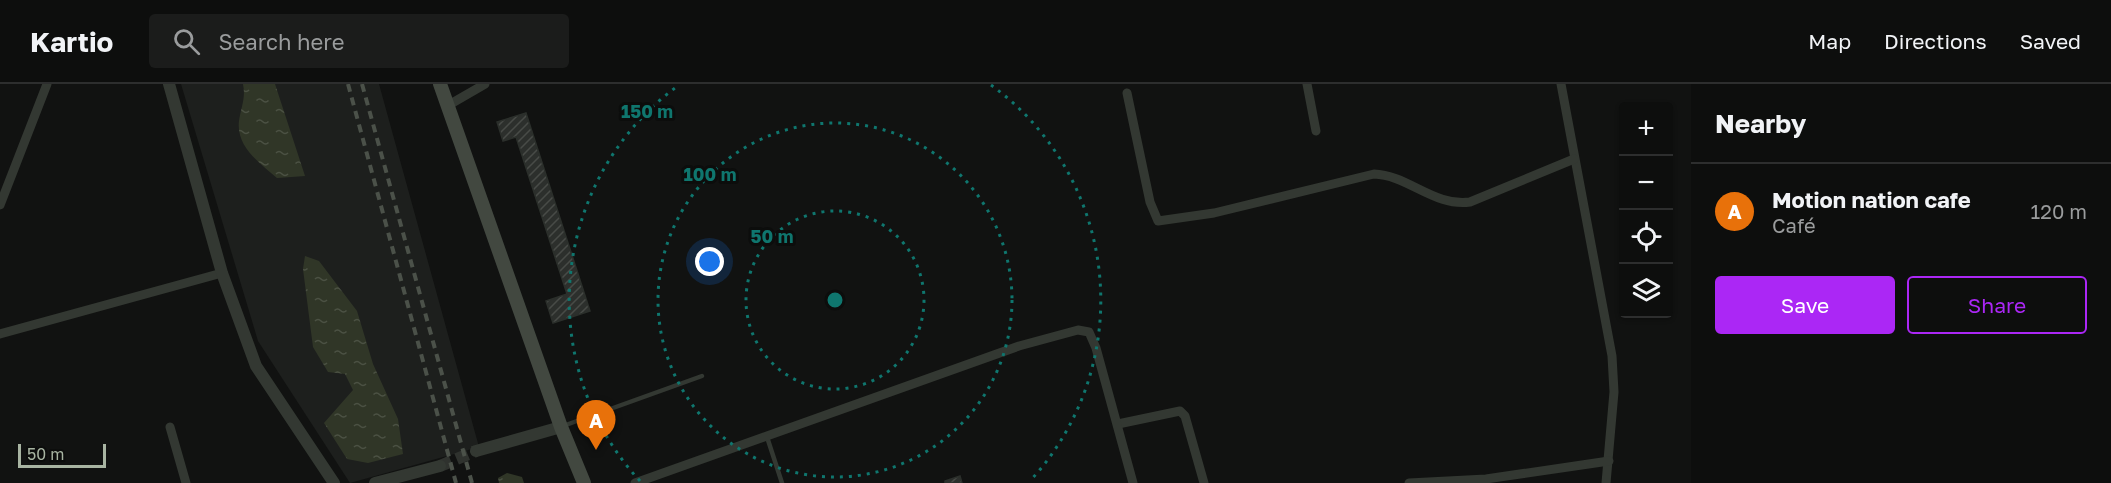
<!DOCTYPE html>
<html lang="en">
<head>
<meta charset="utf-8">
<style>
	:root { --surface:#0d0e0d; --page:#1b1c1b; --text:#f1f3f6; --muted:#9a9c9d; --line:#2d2e2e; --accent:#ab27f5 }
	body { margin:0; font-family:"Golos Text",sans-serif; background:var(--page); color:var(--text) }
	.controls { position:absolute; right:18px; top:18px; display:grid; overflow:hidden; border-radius:6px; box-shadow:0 2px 4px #0004 }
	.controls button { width:54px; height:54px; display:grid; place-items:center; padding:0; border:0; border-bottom:2px solid var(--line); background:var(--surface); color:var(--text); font:30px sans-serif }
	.scale { position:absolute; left:18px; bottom:15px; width:88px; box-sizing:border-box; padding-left:6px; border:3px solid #a8b4a2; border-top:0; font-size:16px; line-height:21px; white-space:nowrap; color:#a8b4a2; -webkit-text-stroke:4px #0c0d0c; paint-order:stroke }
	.you { position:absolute; left:710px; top:178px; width:21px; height:21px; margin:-15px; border:4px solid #fff; border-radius:50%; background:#1a73e8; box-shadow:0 0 0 9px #1a73e833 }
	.badge { display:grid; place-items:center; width:39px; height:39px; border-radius:50%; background:var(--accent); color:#fff; font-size:20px; font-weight:700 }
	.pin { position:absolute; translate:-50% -50px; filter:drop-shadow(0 2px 3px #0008) }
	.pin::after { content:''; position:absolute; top:32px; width:21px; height:18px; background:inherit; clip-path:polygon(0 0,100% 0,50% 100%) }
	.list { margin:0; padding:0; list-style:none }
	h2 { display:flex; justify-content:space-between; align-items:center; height:78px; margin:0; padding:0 24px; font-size:26px }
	h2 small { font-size:20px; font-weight:400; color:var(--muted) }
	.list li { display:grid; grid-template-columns:39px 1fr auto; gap:18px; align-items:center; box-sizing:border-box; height:96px; padding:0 24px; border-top:2px solid var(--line) }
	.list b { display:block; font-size:22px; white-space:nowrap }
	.list p { margin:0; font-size:20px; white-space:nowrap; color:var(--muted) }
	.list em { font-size:20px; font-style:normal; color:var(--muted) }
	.actions { display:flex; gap:12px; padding:18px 24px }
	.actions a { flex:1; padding:14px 0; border:2px solid var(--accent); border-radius:6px; text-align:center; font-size:21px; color:var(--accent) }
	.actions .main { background:var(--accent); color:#fff }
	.icon { flex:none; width:33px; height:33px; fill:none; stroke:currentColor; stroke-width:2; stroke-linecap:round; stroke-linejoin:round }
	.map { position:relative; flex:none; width:1691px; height:399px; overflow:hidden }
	header { display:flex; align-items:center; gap:36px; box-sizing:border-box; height:84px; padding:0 30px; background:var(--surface); border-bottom:2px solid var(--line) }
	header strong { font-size:28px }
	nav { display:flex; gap:33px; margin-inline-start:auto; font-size:21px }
	.search { width:420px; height:54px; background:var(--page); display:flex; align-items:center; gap:15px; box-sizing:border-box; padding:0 21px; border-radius:6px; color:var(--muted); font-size:22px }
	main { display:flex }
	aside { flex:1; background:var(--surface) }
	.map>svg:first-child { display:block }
</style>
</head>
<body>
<header>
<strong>Kartio</strong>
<div class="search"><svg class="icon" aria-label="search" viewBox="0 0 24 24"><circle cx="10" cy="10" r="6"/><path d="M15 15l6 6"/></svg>Search here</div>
<nav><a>Map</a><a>Directions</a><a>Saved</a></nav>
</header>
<main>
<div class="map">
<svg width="1691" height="399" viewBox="0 0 1691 399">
	<defs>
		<pattern id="water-ripples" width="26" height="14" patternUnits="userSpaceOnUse" patternTransform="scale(1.5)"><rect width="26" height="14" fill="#303627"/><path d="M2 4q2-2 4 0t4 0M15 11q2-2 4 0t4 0" fill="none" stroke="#4b5143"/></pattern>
		<pattern id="building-hatch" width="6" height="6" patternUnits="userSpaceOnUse" patternTransform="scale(1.5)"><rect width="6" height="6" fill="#2c2f2c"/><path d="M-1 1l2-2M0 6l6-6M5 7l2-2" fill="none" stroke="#484b47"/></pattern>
	</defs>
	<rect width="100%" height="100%" fill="#111211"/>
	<polygon fill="#1d1f1d" points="181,0 379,0 479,363 350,399 258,257"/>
	<g fill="url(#water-ripples)">
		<path d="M 243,0 L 275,0 L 305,92 L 277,94 C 260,79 236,63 239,37 C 241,23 246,14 243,0 Z"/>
		<polygon points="305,172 319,177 357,227 373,280 398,335 403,370 368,379 347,375 324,339 353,306 345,290 328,288 313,263 303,185"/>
		<polygon points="507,389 522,393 524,399 499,399 498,394"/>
	</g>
	<g fill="url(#building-hatch)" stroke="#2b2f2b" stroke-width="1.5">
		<polygon points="526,29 590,227 553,239 546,217 567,210 516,53 503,57 497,38"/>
		<polygon points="960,392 962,399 945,399 945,397"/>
	</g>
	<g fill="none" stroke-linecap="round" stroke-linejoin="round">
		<polyline stroke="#2f322e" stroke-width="12" stroke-dasharray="12 6" stroke-linecap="butt" points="440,382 476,367"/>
		<g stroke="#333832" stroke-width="4.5">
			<polyline points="563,342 702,292"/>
			<polyline points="767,353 782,399"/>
		</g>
		<g stroke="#333832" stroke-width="9">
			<polyline points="1307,0 1316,47"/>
			<polyline points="1561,0 1612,272 1614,308 1606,399"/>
			<path d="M 1127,9 L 1150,118 L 1158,137 L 1214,129 L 1374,90 C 1408,91 1434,123 1470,118 L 1574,75"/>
			<polyline points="447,22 485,0"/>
			<polyline points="0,121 47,0"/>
			<polyline points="0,250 222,189"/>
			<polyline points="1118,340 1180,327 1185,332 1204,399"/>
			<polyline points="170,343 186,399"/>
			<polyline points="635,399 1019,262 1078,246 1089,248 1096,264 1133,399"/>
			<polyline points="1409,399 1486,395 1609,377"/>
		</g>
		<g stroke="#333832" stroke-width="12">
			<polyline points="169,0 222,189 256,282 334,399"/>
			<polyline points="476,367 561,343"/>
			<polyline points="375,399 440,382"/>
		</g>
		<polyline stroke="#424840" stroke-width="14" points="440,0 561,343 584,399"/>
		<g stroke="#4b5149" stroke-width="4" stroke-dasharray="8 6" stroke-linecap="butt">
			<polyline points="348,0 456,399"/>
			<polyline points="362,0 472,399"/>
		</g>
	</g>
	<g fill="none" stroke="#0f766e" stroke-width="3" stroke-dasharray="3 6">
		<circle cx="835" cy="216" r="89"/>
		<circle cx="835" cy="216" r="177"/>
		<path d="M640 397A266 266 0 0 1 679 1M991 1A266 266 0 0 1 1030 397"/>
	</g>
	<circle cx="835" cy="216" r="9" fill="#0f766e" stroke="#0c0d0c" stroke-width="3"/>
	<g font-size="18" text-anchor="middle" font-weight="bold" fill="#0f766e" stroke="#0c0d0c" stroke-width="6" stroke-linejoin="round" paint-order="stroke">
		<text x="647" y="34">150 m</text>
		<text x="710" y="97">100 m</text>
		<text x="772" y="159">50 m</text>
	</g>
</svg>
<div class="controls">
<button>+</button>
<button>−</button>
<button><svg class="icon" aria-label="locate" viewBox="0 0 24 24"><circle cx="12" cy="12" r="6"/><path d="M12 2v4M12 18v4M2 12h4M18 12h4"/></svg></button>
<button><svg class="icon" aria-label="layers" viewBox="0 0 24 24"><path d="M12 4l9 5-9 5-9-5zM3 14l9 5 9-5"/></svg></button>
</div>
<div class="scale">50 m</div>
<div class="you"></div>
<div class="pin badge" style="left:596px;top:366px;background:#e8710a">A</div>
</div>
<aside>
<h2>Nearby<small></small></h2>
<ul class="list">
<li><span class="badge" style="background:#e8710a">A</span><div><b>Motion nation cafe</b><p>Café</p></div><em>120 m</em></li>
</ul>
<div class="actions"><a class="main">Save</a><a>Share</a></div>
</aside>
</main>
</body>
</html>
